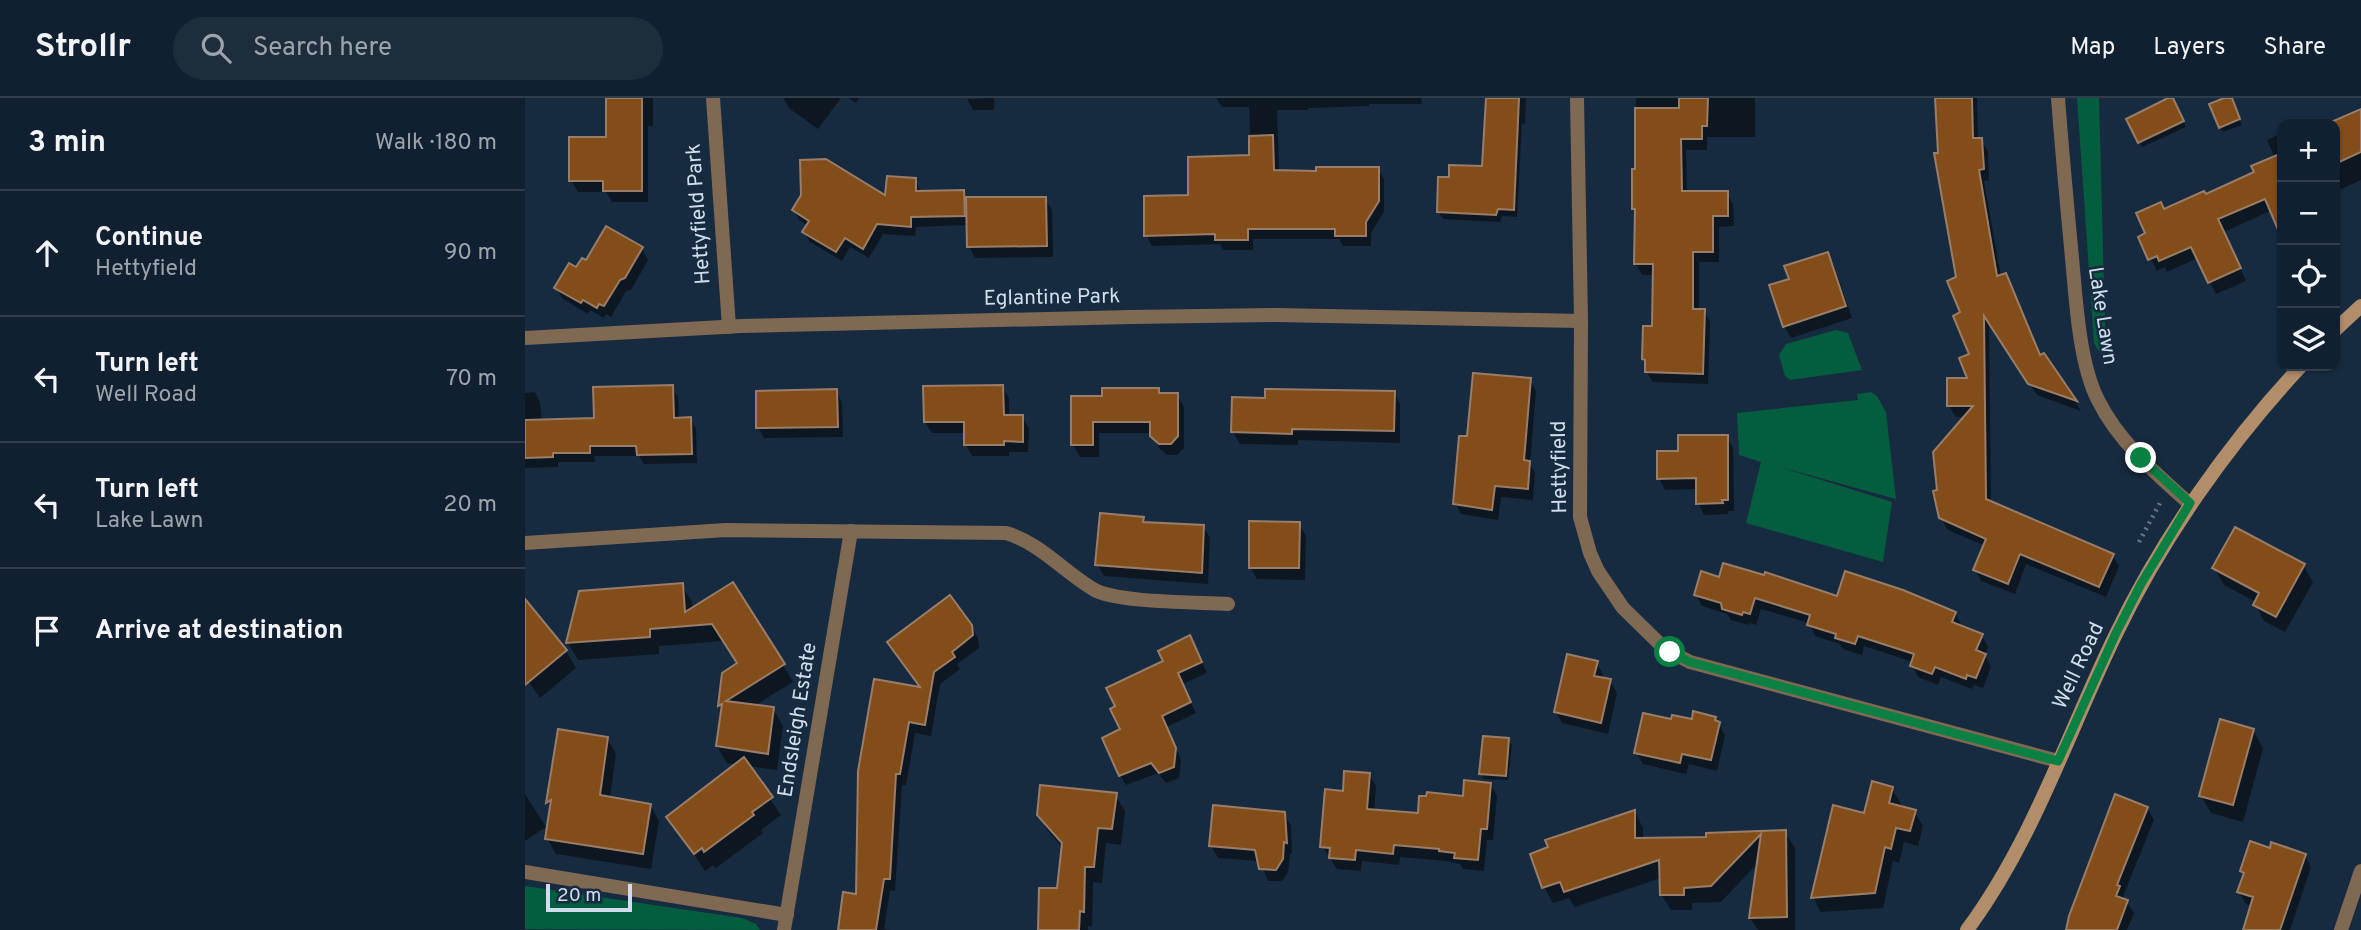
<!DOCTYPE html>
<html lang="en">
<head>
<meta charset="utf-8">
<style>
	:root { --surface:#112030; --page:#1e2d3c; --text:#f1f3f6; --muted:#9ca3ab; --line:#303e4c }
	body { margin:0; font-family:Overpass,sans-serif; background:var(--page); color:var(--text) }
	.controls { position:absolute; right:21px; top:21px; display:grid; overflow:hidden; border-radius:14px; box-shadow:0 2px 5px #0004 }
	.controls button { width:63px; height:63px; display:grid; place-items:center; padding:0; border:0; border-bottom:2px solid var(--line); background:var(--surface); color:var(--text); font:35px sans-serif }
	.scale { position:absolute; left:21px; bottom:18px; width:86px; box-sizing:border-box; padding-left:7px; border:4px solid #d1ddec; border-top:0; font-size:19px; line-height:24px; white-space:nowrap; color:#d1ddec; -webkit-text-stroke:5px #172b40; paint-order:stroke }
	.stop { position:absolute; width:21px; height:21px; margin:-16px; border:5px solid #0b8043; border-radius:50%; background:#fff }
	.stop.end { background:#0b8043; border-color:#fff; box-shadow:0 2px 7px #0008 }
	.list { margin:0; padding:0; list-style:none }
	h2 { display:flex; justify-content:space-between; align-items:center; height:91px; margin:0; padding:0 28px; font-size:30px }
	h2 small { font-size:23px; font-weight:400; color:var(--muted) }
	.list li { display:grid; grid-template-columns:46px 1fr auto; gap:21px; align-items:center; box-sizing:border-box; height:126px; padding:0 28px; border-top:2px solid var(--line) }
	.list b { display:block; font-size:26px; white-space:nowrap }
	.list p { margin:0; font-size:23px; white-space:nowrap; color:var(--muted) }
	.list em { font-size:23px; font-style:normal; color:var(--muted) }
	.icon { flex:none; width:38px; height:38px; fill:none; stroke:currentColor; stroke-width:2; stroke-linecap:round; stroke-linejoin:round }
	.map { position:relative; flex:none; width:1836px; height:832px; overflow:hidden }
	header { display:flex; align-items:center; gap:42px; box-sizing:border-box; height:98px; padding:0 35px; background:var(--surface); border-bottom:2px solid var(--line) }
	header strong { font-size:33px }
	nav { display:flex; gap:38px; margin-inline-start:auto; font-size:24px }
	.search { width:490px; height:63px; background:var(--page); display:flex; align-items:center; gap:18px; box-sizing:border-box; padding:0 24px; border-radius:38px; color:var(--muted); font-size:26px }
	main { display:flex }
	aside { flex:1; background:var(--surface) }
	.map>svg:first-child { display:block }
</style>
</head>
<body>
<header>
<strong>Strollr</strong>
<div class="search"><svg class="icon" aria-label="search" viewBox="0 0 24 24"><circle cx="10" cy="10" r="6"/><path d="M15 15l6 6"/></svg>Search here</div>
<nav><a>Map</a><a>Layers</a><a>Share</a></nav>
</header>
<main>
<aside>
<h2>3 min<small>Walk · 180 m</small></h2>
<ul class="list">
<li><svg class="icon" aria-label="ahead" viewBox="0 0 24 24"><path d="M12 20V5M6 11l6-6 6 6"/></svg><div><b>Continue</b><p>Hettyfield</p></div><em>90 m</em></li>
<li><svg class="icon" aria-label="left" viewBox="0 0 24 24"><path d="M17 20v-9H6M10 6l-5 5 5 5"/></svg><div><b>Turn left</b><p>Well Road</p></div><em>70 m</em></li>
<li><svg class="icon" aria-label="left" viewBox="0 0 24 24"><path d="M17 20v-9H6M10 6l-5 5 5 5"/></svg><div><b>Turn left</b><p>Lake Lawn</p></div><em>20 m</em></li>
<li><svg class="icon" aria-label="arrive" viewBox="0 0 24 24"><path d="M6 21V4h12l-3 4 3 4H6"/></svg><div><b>Arrive at destination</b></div></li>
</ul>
</aside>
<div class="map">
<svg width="1836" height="832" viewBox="0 0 1836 832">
	<rect width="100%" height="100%" fill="#172b40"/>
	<g fill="#045d3e">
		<polygon points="1552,0 1574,0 1581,265 1569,245"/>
		<polygon points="1311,232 1323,235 1337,272 1265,282 1260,278 1254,257 1261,246"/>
		<polygon points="1346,294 1352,298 1361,314 1371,401 1255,369 1367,404 1358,464 1221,425 1236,364 1214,357 1212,315 1333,302 1332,296"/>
		<polygon points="0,788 217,820 231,826 235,832 0,831"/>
	</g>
	<g fill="#0007">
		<polygon points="82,0 128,0 128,28 123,28 123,104 87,104 81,94 53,94 46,82 83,41"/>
		<polygon points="258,0 316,0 293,31 265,11"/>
		<polygon points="323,0 334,0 331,5"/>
		<polygon points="469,0 469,12 448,12 442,1"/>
		<polygon points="691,0 896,0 897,6 844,6 844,8 783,10 783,12 752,12 754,74 793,75 853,71 859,81 859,114 846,135 846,148 818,148 814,141 728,141 728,152 698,152 695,146 627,148 621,137 665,99 726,59 724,9 697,9"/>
		<polygon points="962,0 1001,0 1000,26 997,25 992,119 977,118 975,124 918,121 913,113 926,81 959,70"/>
		<polygon points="1111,0 1230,0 1230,39 1182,39 1182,52 1161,52 1162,95 1202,95 1208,106 1209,128 1194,129 1194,164 1174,164 1174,213 1179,213 1185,224 1183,286 1128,284 1121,273 1121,266 1119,261 1129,230 1129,177 1117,177 1111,166 1112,116 1109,111 1111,73"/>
		<polygon points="1412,0 1452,0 1453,42 1456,42 1463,53 1464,82 1459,83 1476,179 1480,177 1487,188 1516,259 1519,257 1556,313 1512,297 1464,225 1466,406 1587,457 1594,468 1581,499 1501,466 1490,496 1456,483 1450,471 1460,448 1423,432 1416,420 1414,394 1440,319 1431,319 1424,308 1444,282 1446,257 1437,215 1415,56"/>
		<polygon points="1647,0 1661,29 1617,49 1603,21"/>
		<polygon points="1704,0 1717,27 1698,34 1695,29"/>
		<polygon points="1836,13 1836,82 1810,94 1810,35 1812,34 1808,25"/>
		<polygon points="1757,35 1757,123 1754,125 1747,112 1699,134 1721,183 1691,196 1673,160 1642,174 1640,169 1632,173 1615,140 1622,136 1639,113 1680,99 1731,75 1750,60 1742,42"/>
		<polygon points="390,81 396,95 438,93 443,101 520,101 527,112 528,159 450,160 444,148 443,127 391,129 390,138 358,136 344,160 325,149 317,163 285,144 279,134 283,128 274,122 269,112 362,100"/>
		<polygon points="117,151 123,162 106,192 101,193 86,219 81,216 79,220 65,212 63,216 38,201 31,190 52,171"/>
		<polygon points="1302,156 1309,167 1327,220 1266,240 1259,228 1266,182"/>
		<polygon points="1005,282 1011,293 1005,366 1010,375 1008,402 976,399 973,422 936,416 930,405 944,340"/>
		<polygon points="147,289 153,299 154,321 165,321 171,331 172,365 119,366 114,358 69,358 70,364 33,364 33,369 0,370 0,295 10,294 15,305 17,323 71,322"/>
		<polygon points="477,289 484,300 484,319 497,319 504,330 503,354 484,354 484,358 447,358 441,347 441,335 407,335 400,324"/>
		<polygon points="633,291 636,297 652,297 659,309 659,350 652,357 642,357 634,350 627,335 574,335 574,359 555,359 548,347 579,300"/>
		<polygon points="311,293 317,304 318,339 239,340 233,329"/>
		<polygon points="869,294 875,306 875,345 773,342 773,347 715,346 708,334 741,302"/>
		<polygon points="1202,339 1208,350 1209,413 1203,413 1203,416 1179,417 1173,405 1173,391 1140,392 1134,380 1154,355"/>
		<polygon points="618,421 621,426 678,428 685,440 683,486 579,478 572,466"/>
		<polygon points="774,426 781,438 780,482 732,481 725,469"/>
		<polygon points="1778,467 1788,484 1760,534 1739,523 1730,506 1731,504 1699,487 1689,470"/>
		<polygon points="1195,481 1313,500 1430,515 1436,526 1435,529 1457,538 1463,549 1460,557 1466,569 1458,590 1449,587 1447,591 1416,579 1413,587 1393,579 1387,567 1388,564 1339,548 1337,557 1318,551 1315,546 1290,538 1284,525 1236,511 1231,527 1224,525 1223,527 1206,522 1202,516 1177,508 1171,497"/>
		<polygon points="157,487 167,504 168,512 258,567 268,584 229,608 248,611 258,628 252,672 223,668 256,717 236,732 238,735 191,770 188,767 180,773 144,719 212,667 202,665 192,648 198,612 195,607 199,576 214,566 199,543 134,548 134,556 53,562 43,545"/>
		<polygon points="0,516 41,553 51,570 15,600 0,578"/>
		<polygon points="446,528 453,540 454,550 432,566 435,571 415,586 406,638 390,635 381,687 377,687 370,793 365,792 359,831 365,832 314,832 333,798 335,673 397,591 364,544"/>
		<polygon points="670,550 682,575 657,586 671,615 642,629 656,662 654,680 641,685 633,675 601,687 595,677 597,632"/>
		<polygon points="1071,564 1078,576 1077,581 1085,583 1092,595 1083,636 1037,625 1030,613"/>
		<polygon points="1190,620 1200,637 1192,673 1164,666 1161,676 1118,666 1111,654 1147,623"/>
		<polygon points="1728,632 1738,650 1718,724 1686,715 1676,698"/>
		<polygon points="35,633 82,640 91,656 85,700 125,707 134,723 126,771 31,756 22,740 26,710 23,705"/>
		<polygon points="983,641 987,647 983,682 959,681 956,675"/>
		<polygon points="844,676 851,688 849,714 895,717 939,700 965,686 972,698 968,742 962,742 959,773 938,771 935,766 922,763 875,759 874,767 837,763 836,773 812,771 797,748 819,694"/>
		<polygon points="1367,691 1376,706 1375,710 1389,713 1398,728 1393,748 1379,744 1374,765 1368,763 1358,810 1296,814 1288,799 1340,717"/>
		<polygon points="0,696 21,729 0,743"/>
		<polygon points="590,697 600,713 596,747 581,745 577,785 568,784 567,829 563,828 563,832 515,832 533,792 538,750 523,733 513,717"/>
		<polygon points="1622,710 1629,722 1598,798 1609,815 1602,832 1543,832"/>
		<polygon points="1110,714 1118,730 1118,742 1183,741 1260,734 1270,750 1270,832 1233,832 1225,820 1234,764 1196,804 1167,805 1167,812 1146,812 1136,796 1136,780 1050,809 1044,800 1028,805 1019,789"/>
		<polygon points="759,716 766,728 767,756 765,756 763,774 757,783 743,783 735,763 693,760 686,748"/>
		<polygon points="1746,752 1780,757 1786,769 1765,832 1719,832 1727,808 1721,806 1714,794 1719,778 1717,773"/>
	</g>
	<g fill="#834d1a" stroke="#9a7d68" stroke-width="2">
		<polygon points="81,0 117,0 117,93 78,93 78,83 44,83 44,39 81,39"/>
		<polygon points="961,0 994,0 989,112 973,111 971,117 912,114 913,79 924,79 924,67 957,68"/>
		<polygon points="1154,0 1183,0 1182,28 1177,28 1177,41 1156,41 1157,93 1203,93 1203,118 1188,118 1188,154 1168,154 1168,211 1180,211 1178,276 1120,274 1120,262 1117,261 1118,228 1127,228 1128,166 1109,166 1110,111 1107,111 1107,71 1110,71 1110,10 1154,10"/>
		<polygon points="1410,0 1447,0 1448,40 1457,40 1459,71 1454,72 1472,178 1481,175 1515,257 1519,255 1552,303 1503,286 1459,218 1461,401 1589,456 1574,489 1495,456 1483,486 1448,472 1461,441 1414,420 1408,393 1412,392 1408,354 1448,308 1422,308 1422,280 1442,280 1434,260 1444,256 1428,218 1435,214 1422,183 1431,179 1409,55 1413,55"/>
		<polygon points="1643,0 1648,0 1659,23 1613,45 1601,21"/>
		<polygon points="1699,0 1707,0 1715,21 1694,30 1684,6"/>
		<polygon points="1836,11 1836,54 1810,66 1810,26 1806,24"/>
		<polygon points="748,37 749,72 791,73 791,69 854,69 854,103 841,124 841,138 810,138 810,131 723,131 723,142 690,142 690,136 619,138 619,98 663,97 663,59 724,57 724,38"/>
		<polygon points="1757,55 1757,141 1740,101 1693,121 1716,170 1683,185 1666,149 1634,163 1632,158 1623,162 1613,139 1620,135 1611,115 1636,104 1639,111 1679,93 1681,96 1729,74 1726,68"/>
		<polygon points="301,61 360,97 362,78 391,80 391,93 439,92 440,118 386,119 386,129 352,126 338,151 320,140 311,154 277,134 284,123 267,112 276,97 275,62"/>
		<polygon points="441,99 521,99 522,148 442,149"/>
		<polygon points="81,128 118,149 100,180 95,182 79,208 74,206 72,210 58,202 56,205 29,190 44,165 51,169 57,160 61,162"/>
		<polygon points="1303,154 1321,208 1258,229 1244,187 1264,181 1259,168"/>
		<polygon points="948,275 1006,280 999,362 1005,363 1003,391 970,388 967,412 928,406 934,338 942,338"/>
		<polygon points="148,287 149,320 166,319 167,356 112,357 111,348 65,348 65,355 28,355 28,359 0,360 0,322 69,320 68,289"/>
		<polygon points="478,287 479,317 498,317 498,344 479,343 479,347 439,347 439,324 399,324 398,288"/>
		<polygon points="577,290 634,290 634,295 653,295 653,338 646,346 634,346 625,338 625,324 568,324 568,347 546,347 546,298 577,298"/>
		<polygon points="312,291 313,329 231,330 231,293"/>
		<polygon points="740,291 870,293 869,333 767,331 767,336 706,334 707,299 740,300"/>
		<polygon points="1153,337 1203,337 1203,402 1197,402 1198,405 1171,406 1171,380 1132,381 1132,353 1153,353"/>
		<polygon points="575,415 619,419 618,424 679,427 677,475 570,467"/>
		<polygon points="724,423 775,424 774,470 724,470"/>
		<polygon points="1710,429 1780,466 1751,519 1728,507 1734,495 1687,470"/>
		<polygon points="1198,465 1239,477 1240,474 1312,498 1320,473 1378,492 1431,514 1427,524 1458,536 1451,552 1461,556 1451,580 1442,577 1441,581 1410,569 1407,576 1385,568 1389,556 1333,538 1330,546 1310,540 1311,536 1282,527 1285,517 1230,500 1225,516 1218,514 1217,517 1197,511 1196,505 1169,497 1176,473 1194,479"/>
		<polygon points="208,484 260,566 201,603 249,609 243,656 191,648 197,606 193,608 197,575 212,565 187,526 125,531 125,539 41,545 54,493 158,485 160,514"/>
		<polygon points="425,497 447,527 448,537 427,554 430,559 409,574 400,627 384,624 375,676 371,676 365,781 359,781 351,832 313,832 318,794 331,796 333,673 349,581 395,589 362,544"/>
		<polygon points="0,501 42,552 0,587"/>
		<polygon points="665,537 677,564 653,575 666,604 637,618 651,650 649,669 634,675 626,665 594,678 577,640 595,631 585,611 590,608 581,590 638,563 633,553"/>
		<polygon points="1042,556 1073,563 1069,578 1086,581 1076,625 1029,614"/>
		<polygon points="1168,613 1191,619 1190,622 1195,624 1186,662 1157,656 1155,665 1109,655 1118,615 1146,621 1147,617 1167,621"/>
		<polygon points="1695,621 1729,631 1708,707 1674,698"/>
		<polygon points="33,631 83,639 75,697 126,706 118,756 20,741 26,702 21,705"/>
		<polygon points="958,638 984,640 981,678 954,676"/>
		<polygon points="219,659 248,699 227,714 229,717 206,734 179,754 177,750 169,756 141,719"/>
		<polygon points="819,673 845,675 842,711 893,715 894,698 901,698 902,694 938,698 939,682 966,685 962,731 956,731 953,762 929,760 930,755 914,753 914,751 869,747 868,756 831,752 830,762 804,760 805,750 795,749 800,691 818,693"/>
		<polygon points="1347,683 1368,689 1364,705 1391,712 1385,733 1371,730 1366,751 1360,749 1350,795 1286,800 1308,707 1339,715"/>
		<polygon points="515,687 592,695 587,731 573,730 569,769 560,769 559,814 555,813 554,832 513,832 514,790 532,790 537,745 512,717"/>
		<polygon points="1590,696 1623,709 1592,787 1595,788 1591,798 1603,802 1592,832 1541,832 1544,818"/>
		<polygon points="688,707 760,714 762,745 759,744 758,761 751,772 734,771 730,752 684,748"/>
		<polygon points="1110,712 1110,740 1181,739 1181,735 1261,732 1262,819 1224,820 1236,736 1186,788 1159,790 1159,797 1135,797 1134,762 1039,794 1035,784 1017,790 1005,756 1023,749 1020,742"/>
		<polygon points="1725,743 1745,750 1746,744 1781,756 1755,832 1718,832 1728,799 1712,794 1719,775 1715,773"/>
	</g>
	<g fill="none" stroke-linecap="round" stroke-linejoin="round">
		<polyline stroke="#667789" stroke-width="4.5" stroke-dasharray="2 5" stroke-linecap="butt" points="1614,444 1635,405"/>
		<g stroke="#806953" stroke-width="14">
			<polyline points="188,0 204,229"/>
			<polyline points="1052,0 1056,223 1055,419 1065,455 1073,473 1098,510 1140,551 1165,564 1533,663"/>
			<path d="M 1533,0 C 1537,53 1542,107 1547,160 C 1551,202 1554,265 1573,302 C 1593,343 1631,376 1665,406"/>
			<polyline points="0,240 216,228 606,219 752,217 1056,223"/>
			<path d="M 0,445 L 201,432 L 481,435 C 515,445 538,473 568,491 C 590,505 673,504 703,506"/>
			<polyline points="0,774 262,817"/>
			<polyline points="259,832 326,433"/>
			<polyline points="1816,832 1836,773"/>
		</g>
		<g stroke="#b18d69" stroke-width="14">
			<polyline points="1810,232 1836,208"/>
			<path d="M 1442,832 C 1508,743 1542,637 1590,538 C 1636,442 1703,346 1776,268"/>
		</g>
	</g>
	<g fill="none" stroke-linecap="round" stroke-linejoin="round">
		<polyline stroke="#0b8043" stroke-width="9" points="1145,554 1165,564 1533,663 1591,535 1616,486 1665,405 1616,360"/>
	</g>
	<g text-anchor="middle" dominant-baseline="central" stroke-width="5" stroke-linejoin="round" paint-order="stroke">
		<g font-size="21" fill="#d1ddec" stroke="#172b40">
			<text transform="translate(174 116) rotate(-94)">Hettyfield Park</text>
			<text transform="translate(527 200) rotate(-1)">Eglantine Park</text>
			<text transform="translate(1577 218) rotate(81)">Lake Lawn</text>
			<text transform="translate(1035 369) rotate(-91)">Hettyfield</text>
			<text transform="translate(1554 568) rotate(-65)">Well Road</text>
			<text transform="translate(273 622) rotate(-81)">Endsleigh Estate</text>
		</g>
	</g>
</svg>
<div class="controls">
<button>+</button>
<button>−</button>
<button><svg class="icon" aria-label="locate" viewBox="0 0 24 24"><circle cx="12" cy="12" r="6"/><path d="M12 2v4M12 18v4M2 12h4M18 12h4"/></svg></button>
<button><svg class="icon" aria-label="layers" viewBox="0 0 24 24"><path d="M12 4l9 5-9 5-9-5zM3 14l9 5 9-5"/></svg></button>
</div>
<div class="scale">20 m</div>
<div class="stop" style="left:1145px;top:554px"></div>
<div class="stop end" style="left:1616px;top:360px"></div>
</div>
</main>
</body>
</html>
